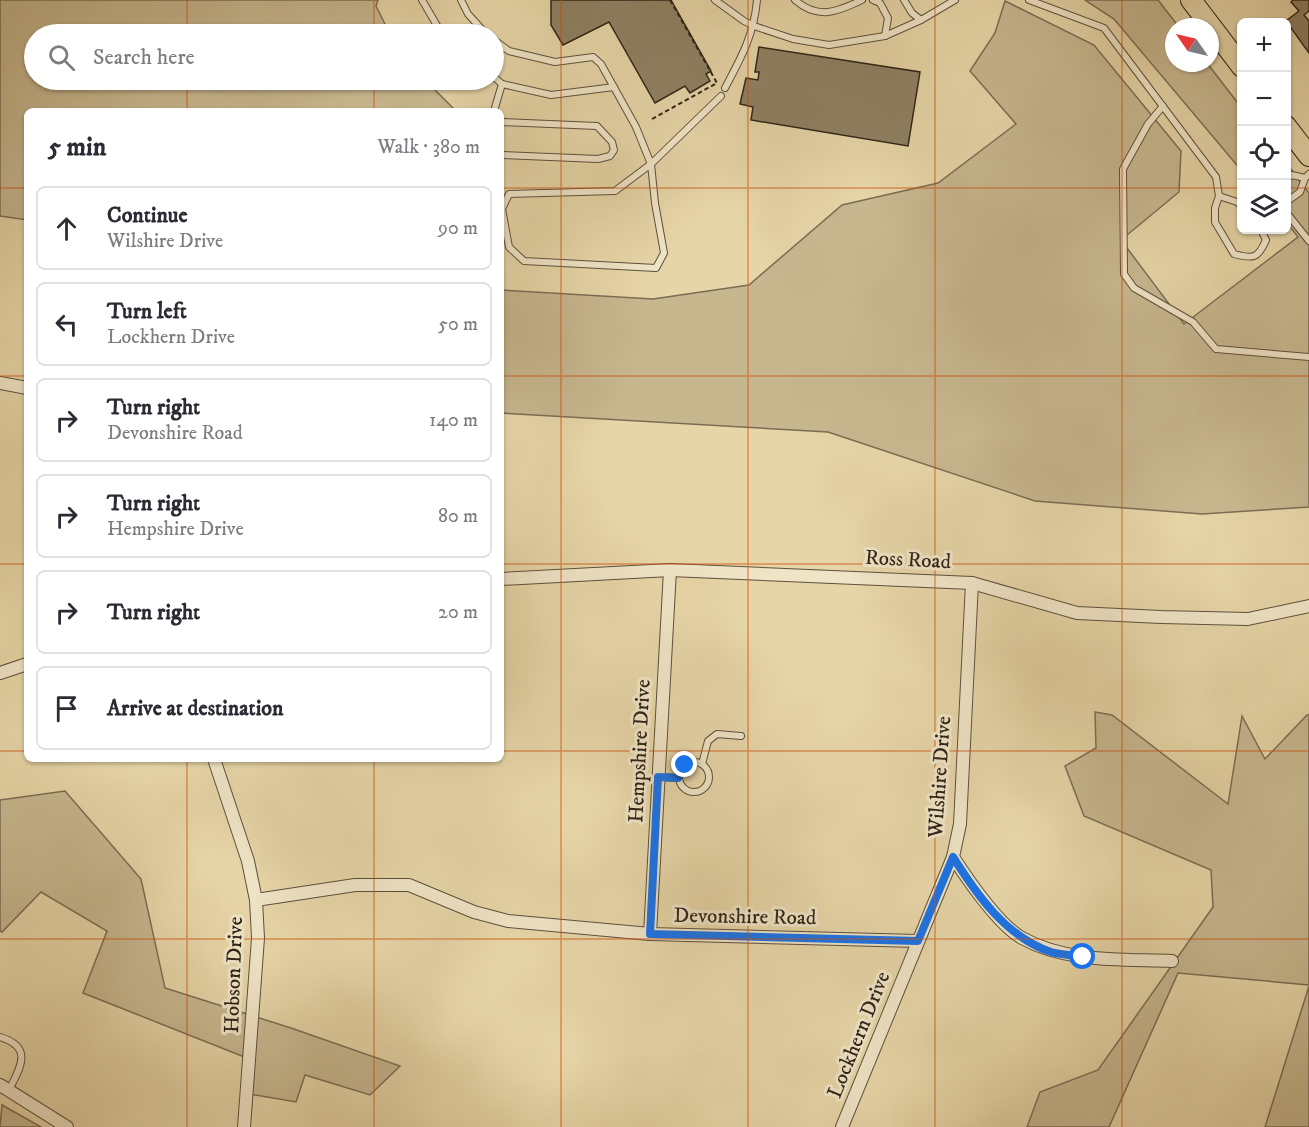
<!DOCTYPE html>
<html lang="en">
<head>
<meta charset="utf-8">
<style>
	:root { --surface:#fff; --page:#f7f7f7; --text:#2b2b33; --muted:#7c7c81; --line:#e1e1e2 }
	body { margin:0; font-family:"IM FELL DW Pica",serif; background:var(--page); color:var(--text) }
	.controls { position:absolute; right:18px; top:18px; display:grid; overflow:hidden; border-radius:9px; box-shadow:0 2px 4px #0004 }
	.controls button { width:54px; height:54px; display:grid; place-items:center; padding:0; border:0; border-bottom:2px solid var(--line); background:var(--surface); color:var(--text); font:30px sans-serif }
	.compass { position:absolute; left:1165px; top:18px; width:54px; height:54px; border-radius:50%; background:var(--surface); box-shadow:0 2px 4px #0004; rotate:304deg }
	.stop { position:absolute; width:18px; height:18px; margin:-14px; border:4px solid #1a73e8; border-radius:50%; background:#fff }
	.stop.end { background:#1a73e8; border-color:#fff; box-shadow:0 2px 6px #0008 }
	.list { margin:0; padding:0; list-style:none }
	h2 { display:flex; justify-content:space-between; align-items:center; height:78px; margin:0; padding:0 24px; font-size:26px }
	h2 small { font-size:20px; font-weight:400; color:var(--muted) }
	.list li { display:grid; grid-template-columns:39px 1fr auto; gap:18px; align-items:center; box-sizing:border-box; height:84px; margin:0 12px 12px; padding:0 12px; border:2px solid var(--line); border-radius:9px }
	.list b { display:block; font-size:22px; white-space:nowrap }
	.list p { margin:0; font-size:20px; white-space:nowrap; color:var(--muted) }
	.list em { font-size:20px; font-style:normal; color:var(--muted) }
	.icon { flex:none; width:33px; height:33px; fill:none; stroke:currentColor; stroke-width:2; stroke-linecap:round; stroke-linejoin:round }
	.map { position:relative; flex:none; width:1309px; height:1127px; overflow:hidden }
	.search { position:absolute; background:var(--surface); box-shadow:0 2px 4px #0004; left:24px; top:24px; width:480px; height:66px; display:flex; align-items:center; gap:15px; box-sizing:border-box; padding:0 21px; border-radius:33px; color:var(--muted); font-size:22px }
	.panel { position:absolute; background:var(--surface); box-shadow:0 2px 4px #0004; left:24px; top:108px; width:480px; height:654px; border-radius:9px }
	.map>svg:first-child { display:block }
</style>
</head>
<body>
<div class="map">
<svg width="1309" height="1127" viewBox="0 0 1309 1127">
	<rect width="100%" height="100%" fill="#e6d5a7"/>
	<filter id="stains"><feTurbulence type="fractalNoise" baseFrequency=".00333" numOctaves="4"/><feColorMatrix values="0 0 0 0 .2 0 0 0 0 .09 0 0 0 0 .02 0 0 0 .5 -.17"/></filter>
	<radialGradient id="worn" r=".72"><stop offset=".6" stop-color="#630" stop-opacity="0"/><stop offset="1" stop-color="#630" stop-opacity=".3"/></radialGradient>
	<g fill="#c7b78f" stroke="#7b6d54" stroke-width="1.5">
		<polygon points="0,0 378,0 376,6 390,34 34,34 34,80 425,80 456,111 27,111 27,220 0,216"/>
		<polygon points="1085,0 1158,0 1179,27 1174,27 1174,63 1207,63 1241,107 1241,170 1114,19"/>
		<polygon points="1005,1 1094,45 1181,151 1179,192 1121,240 1184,324 1298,237 1287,223 1287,164 1309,193 1309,507 1202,514 1035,501 828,432 501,413 501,290 653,299 749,285 842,205 938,183 1016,124 970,71 995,33"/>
		<polygon points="1095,712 1112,715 1228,804 1242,716 1265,759 1307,715 1309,715 1309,985 1178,973 1109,1127 1027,1127 1040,1092 1098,1070 1213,907 1211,870 1084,816 1065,766 1096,748"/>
		<polygon points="65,791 141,879 165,988 291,1028 400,1066 370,1095 305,1075 296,1102 249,1094 252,1060 83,993 107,931 41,892 2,932 0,931 0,800"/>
		<polygon points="1309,986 1309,1127 1265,1127"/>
		<polygon points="2,1105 41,1127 0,1127"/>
	</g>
	<g fill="#8e8062" stroke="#2f2318" stroke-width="1.5">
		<polygon points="551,0 671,0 711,71 706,74 710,81 690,93 685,86 655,103 609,22 563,45 551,25"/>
		<polygon points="1293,0 1309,0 1309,11 1304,15 1309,21 1309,53 1286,21 1299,11 1291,2"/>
		<polygon points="759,47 920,72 908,146 751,120 753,107 740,104 746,78 758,80 759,72 755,72"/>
	</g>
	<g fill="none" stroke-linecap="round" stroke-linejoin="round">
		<defs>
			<g id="service">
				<polyline points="422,0 442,34"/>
				<polyline points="461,0 468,14 486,34"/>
				<polyline points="715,0 744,21 754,26 793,39 829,45 885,36 921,20 955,0"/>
				<path d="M 795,0 C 818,20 837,12 862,0"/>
				<polyline points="873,0 880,3 888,18 885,36"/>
				<polyline points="904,0 912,13 921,20"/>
				<path d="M 1029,0 L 1104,28 L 1216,177 L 1219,196 L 1215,208 L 1215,222 L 1234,254 C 1253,259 1258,259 1266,240 L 1261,230"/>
				<polyline points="494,40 509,51 555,62 593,57 601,64 636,127 651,164 655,203 664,253 656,268 524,261 509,247 502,209 509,194 615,191 651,164 721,96"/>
				<polyline points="494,77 502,84 551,95 614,87"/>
				<path d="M 725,88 C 741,58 754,35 757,0"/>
				<polyline points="1163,106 1148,124 1123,169 1124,274 1134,288 1193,322 1216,349 1309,357"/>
				<polyline points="494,111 502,84"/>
				<polyline points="501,122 597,126 612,142 614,150 610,156 598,159 501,155"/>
				<polyline points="1286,179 1292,175 1305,178"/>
				<polyline points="1219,196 1237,202 1242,207"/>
				<polyline points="1286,202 1300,192 1305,178 1309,174"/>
				<polyline points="1286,212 1309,241"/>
				<circle cx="694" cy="777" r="15"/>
				<polyline points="702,764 708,741 717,734 741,736"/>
				<polyline points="659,777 678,778"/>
				<path d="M 0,1037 C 34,1047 20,1068 9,1090"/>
			</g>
			<g id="minor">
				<polyline points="0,383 27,388"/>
				<polyline points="501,579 670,570 972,583 1077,613 1161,617 1248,619 1309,606"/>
				<path d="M 972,583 L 960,824 L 953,857 C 968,880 999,925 1022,938 C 1067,963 1122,959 1172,961"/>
				<polyline points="0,673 27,664"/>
				<polyline points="214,759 248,861 256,900 258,938 244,1127"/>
				<polyline points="256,900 355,885 409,885 474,912 508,921 650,934 918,941"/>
				<polyline points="650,934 670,570"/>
				<polyline points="0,1085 67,1127"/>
				<polyline points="842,1127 953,857"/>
			</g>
			<g id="primary">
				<polyline points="1191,0 1242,67"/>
				<polyline points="1286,126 1309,156"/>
			</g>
		</defs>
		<use href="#service" stroke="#5d503c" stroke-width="8"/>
		<use href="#minor" stroke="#5d503c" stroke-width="14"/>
		<use href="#primary" stroke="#2f2318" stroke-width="22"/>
		<polyline stroke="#2f2318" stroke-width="2" stroke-dasharray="4.5 3" stroke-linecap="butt" points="652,119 717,83 670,0"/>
		<use href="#service" stroke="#efe4c6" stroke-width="6"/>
		<use href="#minor" stroke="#efe4c6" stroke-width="12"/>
		<use href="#primary" stroke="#e6d5a7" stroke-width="20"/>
	</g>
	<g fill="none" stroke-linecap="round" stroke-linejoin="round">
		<path stroke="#1a73e8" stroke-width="8" d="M 685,765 L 678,778 L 658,777 L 650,934 L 918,941 L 953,857 C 977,895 1006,937 1051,952 C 1061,955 1073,955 1083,957"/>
	</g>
	<path fill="none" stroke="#cc510e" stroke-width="1.5" stroke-opacity="0.55" d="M 187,0 L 187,34M 374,0 L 374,34M 561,0 L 561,1127M 748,0 L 748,1127M 935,0 L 935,1127M 1122,0 L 1122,1127M 187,80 L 187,111M 374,80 L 374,111M 0,188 L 27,188M 501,188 L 1242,188M 1286,188 L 1309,188M 0,376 L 27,376M 501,376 L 1309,376M 0,564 L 27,564M 501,564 L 1309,564M 0,751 L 27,751M 501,751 L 1309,751M 187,759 L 187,1127M 374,759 L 374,1127M 0,939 L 1309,939"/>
	<g text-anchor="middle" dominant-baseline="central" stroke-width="6" stroke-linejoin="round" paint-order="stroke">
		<g font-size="21" fill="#2f2318" stroke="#efe4c6">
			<text transform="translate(908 560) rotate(3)">Ross Road</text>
			<text transform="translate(640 751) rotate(-87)">Hempshire Drive</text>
			<text transform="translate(940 777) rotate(-86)">Wilshire Drive</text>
			<text transform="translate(745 917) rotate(1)">Devonshire Road</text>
			<text transform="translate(234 975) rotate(-88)">Hobson Drive</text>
			<text transform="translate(859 1035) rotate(-68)">Lockhern Drive</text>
		</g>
	</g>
	<rect width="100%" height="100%" filter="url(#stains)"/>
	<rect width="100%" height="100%" fill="url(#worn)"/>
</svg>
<div class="controls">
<button>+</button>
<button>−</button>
<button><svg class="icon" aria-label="locate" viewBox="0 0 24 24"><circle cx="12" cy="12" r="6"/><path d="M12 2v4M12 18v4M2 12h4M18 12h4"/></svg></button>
<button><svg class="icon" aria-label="layers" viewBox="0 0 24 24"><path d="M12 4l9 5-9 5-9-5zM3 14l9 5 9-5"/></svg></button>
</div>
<svg class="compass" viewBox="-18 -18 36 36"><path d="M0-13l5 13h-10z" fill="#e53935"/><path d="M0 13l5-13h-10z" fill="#7c7c81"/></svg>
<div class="stop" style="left:1083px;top:957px"></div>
<div class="stop end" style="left:685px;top:765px"></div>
<div class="search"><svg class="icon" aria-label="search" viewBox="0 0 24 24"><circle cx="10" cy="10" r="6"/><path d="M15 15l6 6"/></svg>Search here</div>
<section class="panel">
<h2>5 min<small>Walk · 380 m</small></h2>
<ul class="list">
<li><svg class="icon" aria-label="ahead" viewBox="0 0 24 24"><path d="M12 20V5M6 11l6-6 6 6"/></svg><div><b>Continue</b><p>Wilshire Drive</p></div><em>90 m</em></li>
<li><svg class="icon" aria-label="left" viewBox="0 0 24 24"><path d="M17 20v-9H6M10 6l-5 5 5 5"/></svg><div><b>Turn left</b><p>Lockhern Drive</p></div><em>50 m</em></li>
<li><svg class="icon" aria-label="right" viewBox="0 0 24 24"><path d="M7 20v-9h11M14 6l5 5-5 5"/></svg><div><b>Turn right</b><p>Devonshire Road</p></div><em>140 m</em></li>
<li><svg class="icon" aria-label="right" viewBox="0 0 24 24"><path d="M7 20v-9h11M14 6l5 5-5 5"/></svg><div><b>Turn right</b><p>Hempshire Drive</p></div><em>80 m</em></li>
<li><svg class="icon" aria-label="right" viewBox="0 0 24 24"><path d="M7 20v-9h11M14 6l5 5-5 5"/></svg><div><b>Turn right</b></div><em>20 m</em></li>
<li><svg class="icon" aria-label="arrive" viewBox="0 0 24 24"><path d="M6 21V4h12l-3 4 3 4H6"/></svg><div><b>Arrive at destination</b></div></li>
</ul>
</section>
</div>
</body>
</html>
